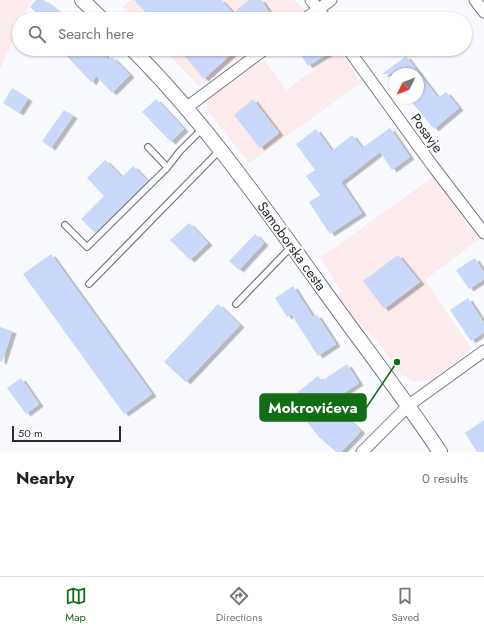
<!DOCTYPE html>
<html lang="en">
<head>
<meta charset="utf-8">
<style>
	:root { --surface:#fff; --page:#f6f6f6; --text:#202124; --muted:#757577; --line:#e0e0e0; --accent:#136d17 }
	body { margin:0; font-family:Jost,sans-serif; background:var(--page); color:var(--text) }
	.compass { position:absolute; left:388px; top:68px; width:36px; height:36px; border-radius:50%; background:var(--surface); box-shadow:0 1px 3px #0004; rotate:227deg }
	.scale { position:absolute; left:12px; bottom:10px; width:109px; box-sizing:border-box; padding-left:4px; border:2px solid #2a2c2e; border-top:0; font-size:11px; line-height:14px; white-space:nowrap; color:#2a2c2e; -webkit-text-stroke:3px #fff; paint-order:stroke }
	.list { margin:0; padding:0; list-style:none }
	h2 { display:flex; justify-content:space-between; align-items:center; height:52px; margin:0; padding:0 16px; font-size:17px }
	h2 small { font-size:13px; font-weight:400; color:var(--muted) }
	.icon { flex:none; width:22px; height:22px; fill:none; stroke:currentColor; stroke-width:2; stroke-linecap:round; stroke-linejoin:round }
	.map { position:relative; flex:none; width:484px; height:452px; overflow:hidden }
	.search { position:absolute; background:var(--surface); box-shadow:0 1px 3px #0004; left:12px; right:12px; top:12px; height:44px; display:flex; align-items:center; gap:10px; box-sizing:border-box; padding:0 14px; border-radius:22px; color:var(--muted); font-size:15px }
	.sheet { height:124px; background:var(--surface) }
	nav { display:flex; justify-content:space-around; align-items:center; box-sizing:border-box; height:56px; border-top:1px solid var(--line); background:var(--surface); font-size:11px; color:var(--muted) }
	nav a { display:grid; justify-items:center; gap:2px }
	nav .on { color:var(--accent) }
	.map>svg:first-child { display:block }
</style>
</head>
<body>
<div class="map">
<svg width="484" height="452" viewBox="0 0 484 452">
	<defs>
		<filter id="shadow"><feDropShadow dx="4.5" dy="2.5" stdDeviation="0" flood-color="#0004"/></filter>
	</defs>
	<rect width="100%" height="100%" fill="#f8faff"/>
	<g fill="#fcebed">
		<polygon points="0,0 32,0 23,19 19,19 19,27 0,69"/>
		<polygon points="130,0 295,0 305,11 293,19 134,19 122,7"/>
		<polygon points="163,49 251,49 199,86"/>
		<polygon points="339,51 361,83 249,163 207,110 207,102 212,97 264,60 286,90"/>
		<polygon points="433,177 479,239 425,280 472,349 431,380 413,382 402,376 380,344 357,320 337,295 341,291 320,258"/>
	</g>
	<g fill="#cad9fb" filter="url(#shadow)">
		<polygon points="36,0 44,0 68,19 43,19 30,7"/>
		<polygon points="134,0 221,0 233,13 249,0 261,0 274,19 152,19"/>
		<polygon points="60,49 99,49 109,60 112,57 130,75 112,93 96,76 92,83"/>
		<polygon points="179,49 237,49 204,79"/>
		<polygon points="297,49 335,49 308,66"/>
		<polygon points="406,56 438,98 446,92 459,108 434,129 408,98 418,98 418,74 382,74"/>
		<polygon points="12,88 28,99 19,113 3,103"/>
		<polygon points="156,99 184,129 171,142 142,112"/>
		<polygon points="253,99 279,133 260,148 234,115"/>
		<polygon points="64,110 73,116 51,148 42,141"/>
		<polygon points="390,128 410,157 392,170 380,152 341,182 362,213 330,234 309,202 320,195 306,176 315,170 296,144 316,129 332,151 352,135 362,148"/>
		<polygon points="105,160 122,177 133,166 148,181 95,233 81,219 104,196 87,178"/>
		<polygon points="189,223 208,243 190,260 170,240"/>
		<polygon points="255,234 264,243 239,270 229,261"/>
		<polygon points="51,254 152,394 124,414 23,274"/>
		<polygon points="398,255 420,282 384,309 363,281"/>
		<polygon points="475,258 484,273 484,279 469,289 456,270"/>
		<polygon points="293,286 313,317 317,315 336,344 318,356 291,314 287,317 275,298"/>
		<polygon points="468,298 484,323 484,332 471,341 450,310"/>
		<polygon points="218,304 240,325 186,382 164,362"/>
		<polygon points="0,327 12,331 2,362 0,361"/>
		<polygon points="347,364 359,383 330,402 361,431 341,452 336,452 318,436 289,399 318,376 322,381"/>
		<polygon points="21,378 39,404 26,414 7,388"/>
		<polygon points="484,420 484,452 477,452 465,433"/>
	</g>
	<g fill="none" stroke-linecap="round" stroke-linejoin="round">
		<defs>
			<g id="service">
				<polyline points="148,147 167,167"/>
				<polyline points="65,225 87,247 166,169 180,151 203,128"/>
				<polyline points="89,284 220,150"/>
				<polyline points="236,304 292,246"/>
			</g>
			<g id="minor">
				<polyline points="311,0 326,19"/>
				<polyline points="475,0 484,12"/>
				<polyline points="305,19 331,0"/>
				<polyline points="348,49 432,165 484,233"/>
				<polyline points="186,108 265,49"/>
				<polyline points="362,452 409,405 484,351"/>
			</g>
			<g id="tertiary">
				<polyline points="82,0 102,19"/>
				<path d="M 132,49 C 203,120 261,203 320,285 C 360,341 402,395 440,452"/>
			</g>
		</defs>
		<use href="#service" stroke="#797b81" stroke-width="8"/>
		<use href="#minor" stroke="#797b81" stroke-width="13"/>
		<use href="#tertiary" stroke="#797b81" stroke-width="16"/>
		<use href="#service" stroke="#fff" stroke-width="5.5"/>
		<use href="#minor" stroke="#fff" stroke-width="11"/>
		<use href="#tertiary" stroke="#fff" stroke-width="14"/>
	</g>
	<g text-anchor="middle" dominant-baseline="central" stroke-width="4" stroke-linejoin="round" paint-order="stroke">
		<g font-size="14" fill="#2a2c2e" stroke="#fff">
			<text transform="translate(427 133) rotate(54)">Posavje</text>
			<text transform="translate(292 246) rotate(54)">Samoborska cesta</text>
		</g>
	</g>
	<path fill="none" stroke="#136d17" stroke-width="1.5" d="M397 362L366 408"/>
	<circle fill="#136d17" stroke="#fff" stroke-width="1.5" cx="397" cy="362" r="4"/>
	<rect fill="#136d17" stroke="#136d17" stroke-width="1.5" x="260" y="394" width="106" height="27" rx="4"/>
	<g font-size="15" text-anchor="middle" font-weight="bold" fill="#fff">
		<text x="313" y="413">Mokrovićeva</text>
	</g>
</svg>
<svg class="compass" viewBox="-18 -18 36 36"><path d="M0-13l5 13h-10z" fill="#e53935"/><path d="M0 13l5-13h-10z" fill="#757577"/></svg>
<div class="scale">50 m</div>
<div class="search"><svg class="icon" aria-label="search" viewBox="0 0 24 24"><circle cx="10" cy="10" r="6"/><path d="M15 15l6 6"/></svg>Search here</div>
</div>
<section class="sheet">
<h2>Nearby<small>0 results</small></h2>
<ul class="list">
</ul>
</section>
<nav>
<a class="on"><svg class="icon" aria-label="map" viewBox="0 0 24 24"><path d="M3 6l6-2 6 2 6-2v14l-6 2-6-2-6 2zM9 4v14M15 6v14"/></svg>Map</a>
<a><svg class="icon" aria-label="directions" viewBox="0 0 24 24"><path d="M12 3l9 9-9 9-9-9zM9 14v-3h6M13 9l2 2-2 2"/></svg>Directions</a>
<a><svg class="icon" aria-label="saved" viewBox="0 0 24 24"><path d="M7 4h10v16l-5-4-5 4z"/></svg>Saved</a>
</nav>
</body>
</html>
